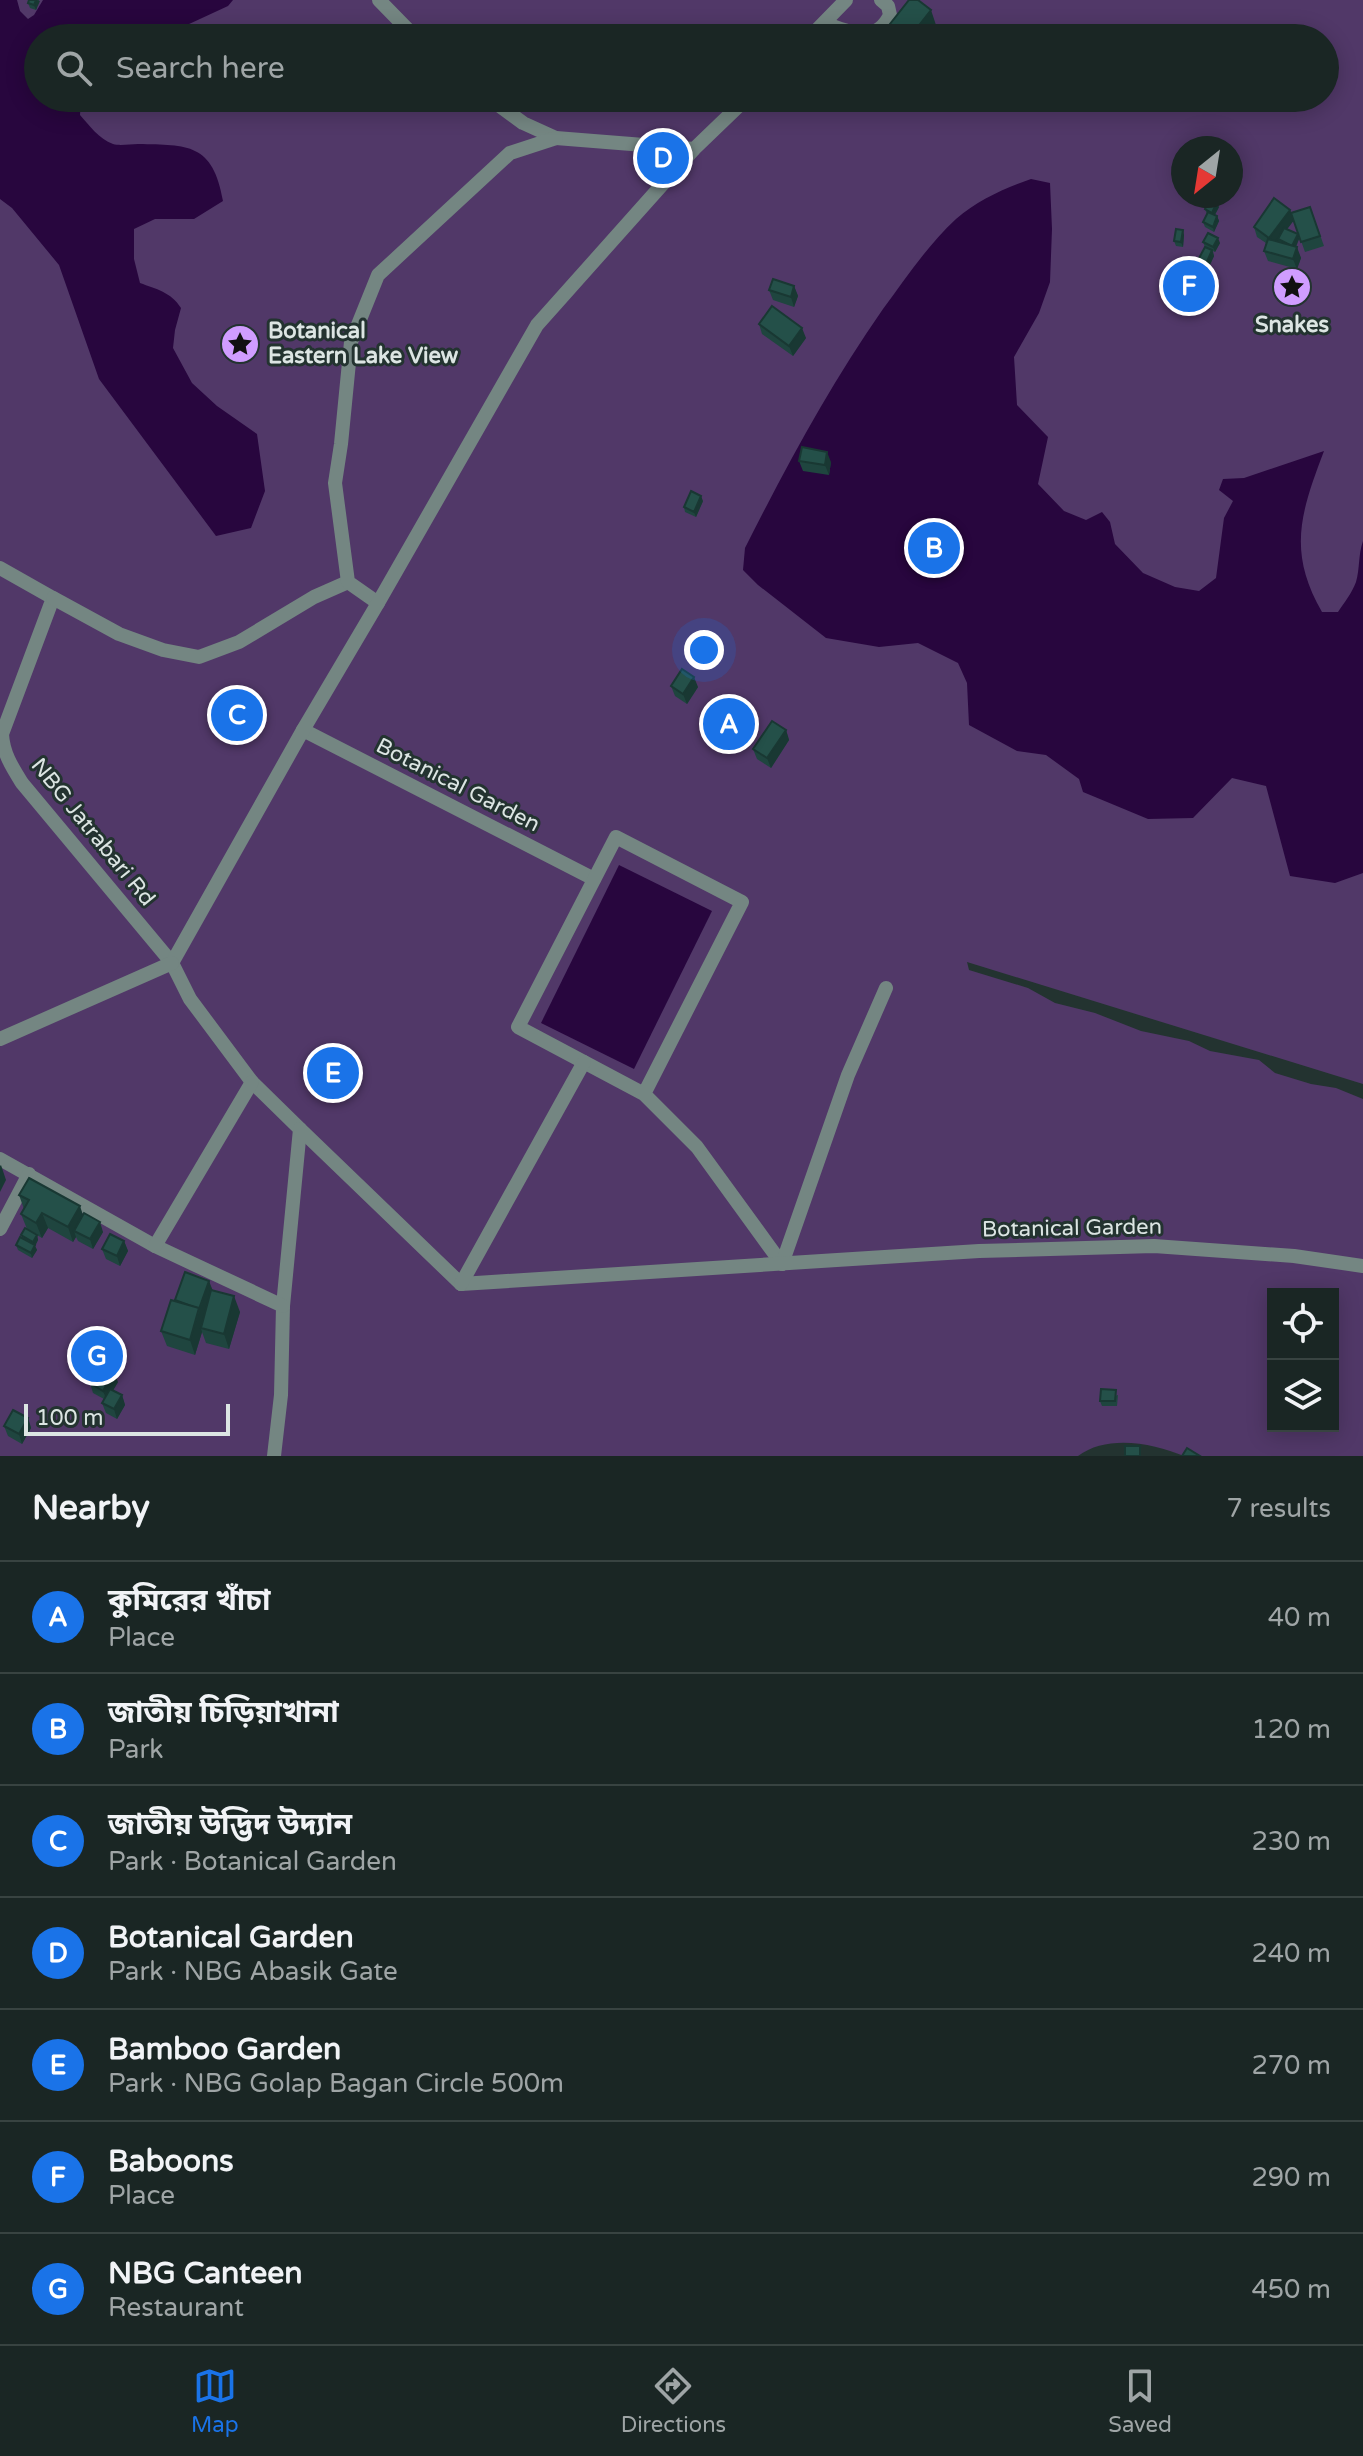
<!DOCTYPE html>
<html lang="en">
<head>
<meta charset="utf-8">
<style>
	:root { --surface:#1a2624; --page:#232e2c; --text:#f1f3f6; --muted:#9fa5a6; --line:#384341; --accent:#1a73e8 }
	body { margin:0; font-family:"Varela Round","Noto Sans Bengali",sans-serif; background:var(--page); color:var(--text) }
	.controls { position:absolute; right:24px; bottom:24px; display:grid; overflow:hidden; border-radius:0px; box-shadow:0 4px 20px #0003 }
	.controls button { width:72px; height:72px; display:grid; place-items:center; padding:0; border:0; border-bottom:2px solid var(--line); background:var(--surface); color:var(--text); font:40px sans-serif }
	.compass { position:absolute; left:1171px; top:136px; width:72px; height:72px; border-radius:50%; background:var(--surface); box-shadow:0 4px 20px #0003; rotate:210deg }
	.scale { position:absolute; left:24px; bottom:20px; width:206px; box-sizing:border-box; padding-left:8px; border:4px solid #dce5e3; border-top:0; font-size:22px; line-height:28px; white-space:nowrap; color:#dce5e3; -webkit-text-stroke:6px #233330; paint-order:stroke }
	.you { position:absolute; left:704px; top:650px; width:28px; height:28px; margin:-20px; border:6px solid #fff; border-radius:50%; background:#1a73e8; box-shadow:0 0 0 12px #1a73e833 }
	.badge { display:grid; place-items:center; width:52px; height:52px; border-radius:50%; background:var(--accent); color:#fff; font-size:26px; font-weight:700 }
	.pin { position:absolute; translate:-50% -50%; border:4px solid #fff; box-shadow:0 2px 8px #0006 }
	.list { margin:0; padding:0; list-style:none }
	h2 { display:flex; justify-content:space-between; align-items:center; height:104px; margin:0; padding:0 32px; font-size:34px }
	h2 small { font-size:26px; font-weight:400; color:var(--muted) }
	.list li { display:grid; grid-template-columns:52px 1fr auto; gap:24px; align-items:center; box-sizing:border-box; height:112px; padding:0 32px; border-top:2px solid var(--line) }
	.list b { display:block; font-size:30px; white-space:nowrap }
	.list p { margin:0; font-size:26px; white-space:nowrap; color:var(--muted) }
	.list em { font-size:26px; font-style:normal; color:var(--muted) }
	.icon { flex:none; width:44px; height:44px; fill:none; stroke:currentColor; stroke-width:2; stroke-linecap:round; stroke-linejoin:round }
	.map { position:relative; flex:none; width:1363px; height:1456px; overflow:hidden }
	.search { position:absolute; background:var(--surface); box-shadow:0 4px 20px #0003; left:24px; right:24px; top:24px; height:88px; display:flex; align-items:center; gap:20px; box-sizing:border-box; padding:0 28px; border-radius:44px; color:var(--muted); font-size:30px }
	.sheet { height:888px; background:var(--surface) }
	nav { display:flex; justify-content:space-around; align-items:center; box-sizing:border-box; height:112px; border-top:2px solid var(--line); background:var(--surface); font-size:22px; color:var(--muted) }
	nav a { display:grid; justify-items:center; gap:4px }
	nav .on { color:var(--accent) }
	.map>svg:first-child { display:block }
</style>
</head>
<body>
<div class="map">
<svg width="1363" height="1456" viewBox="0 0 1363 1456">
	<rect width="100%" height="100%" fill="#233330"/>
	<path fill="#513868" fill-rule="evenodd" d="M 0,0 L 1363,0 L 1363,1084 L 967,962 L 969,970 L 1028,988 L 1055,1003 L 1095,1013 L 1141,1031 L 1189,1041 L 1210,1051 L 1259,1060 L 1275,1073 L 1311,1084 L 1336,1088 L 1363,1099 L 1363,1456 L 1184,1456 C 1153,1443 1107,1434 1078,1456 L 0,1456 ZM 38,38 L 1325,38 L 1325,98 L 38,98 ZM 1183,148 L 1231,148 L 1231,196 L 1183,196 ZM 1273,1294 L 1333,1294 L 1333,1426 L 1273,1426 Z"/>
	<g fill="#28063e">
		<path d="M 0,0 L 17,0 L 20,11 L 28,19 L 34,15 L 43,0 L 233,0 L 228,6 L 174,31 L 140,38 L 38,38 L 38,98 L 81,98 L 80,115 C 89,125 99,139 113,144 C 120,146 130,144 138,144 C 188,145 213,143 223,201 L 194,219 L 155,219 L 134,229 L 134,259 L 140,283 C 156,289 171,292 181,308 L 175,330 L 173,348 L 192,383 L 217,406 L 257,434 L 265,491 L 251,528 L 216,536 L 99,379 L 59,265 L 12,208 L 0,199 Z"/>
		<path d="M 1031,179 L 1050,183 L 1052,229 L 1050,282 L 1039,313 L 1014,357 L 1017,405 L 1048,437 L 1038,484 L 1064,511 L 1086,520 L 1102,512 L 1110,522 L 1115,544 L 1143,573 L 1175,587 L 1199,591 L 1216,578 L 1224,518 L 1233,501 L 1219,490 L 1223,479 L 1244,478 L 1324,451 C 1301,512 1287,551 1322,612 L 1338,612 C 1344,603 1352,593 1356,582 C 1360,569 1358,555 1363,541 L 1363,873 L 1335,883 L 1290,876 L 1266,786 L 1232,778 L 1193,818 L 1148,819 L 1083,792 L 1079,779 L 1046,755 L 1017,751 L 969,725 L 967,683 L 958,663 L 918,643 L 879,647 L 826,638 L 758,585 L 743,570 L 745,548 C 787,465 830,385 883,309 C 906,278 927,246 956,219 C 978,200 1005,188 1031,179 Z"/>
		<polygon points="619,865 712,911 634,1069 541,1023"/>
	</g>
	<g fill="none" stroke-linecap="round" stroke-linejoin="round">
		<g stroke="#748682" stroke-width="14">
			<polyline points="379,0 416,38"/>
			<path d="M 825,23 C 849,32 876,45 890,15 L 888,6 L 881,0"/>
			<polyline points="809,38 846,0"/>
			<polyline points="489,98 523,123 556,138 694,149"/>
			<path d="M 0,568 L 53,598 L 2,734 C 3,753 12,767 22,783 L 172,963 L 190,999 L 252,1082 L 300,1129 L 283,1306 L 281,1395 L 274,1456"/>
			<polyline points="53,598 119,634 163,650 199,657 239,642 314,597 348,582"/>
			<polyline points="378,603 348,582 335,483 341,444 351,342 378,275 510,153 556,138"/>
			<polyline points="303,730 594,879"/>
			<polyline points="172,963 303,730 378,603 537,325 694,149 747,98"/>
			<polyline points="0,1039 172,963"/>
			<polyline points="644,1094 742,902 616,837 518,1027 644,1094 697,1147 782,1264"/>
			<polyline points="300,1129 461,1284"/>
			<polyline points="0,1159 155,1246 283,1306"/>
			<polyline points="0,1229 29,1174"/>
			<polyline points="155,1246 252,1082"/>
			<polyline points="782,1264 848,1075 886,988"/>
			<polyline points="461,1284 979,1251 1154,1246 1294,1256 1363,1266"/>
			<polyline points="461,1284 584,1062"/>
		</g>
	</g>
	<g fill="#1f453f">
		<polygon points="29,0 39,0 36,10 30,8 28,3"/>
		<polygon points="936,25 926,38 890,38 886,29"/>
		<polygon points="906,98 928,98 920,109"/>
		<polygon points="1219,207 1215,215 1217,216 1219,221 1214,232 1205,227 1203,222 1207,214 1205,209"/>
		<polygon points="1310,207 1324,246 1305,252 1291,213"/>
		<polygon points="1290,210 1294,220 1287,229 1298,234 1299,239 1296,247 1301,258 1297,269 1268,261 1264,251 1266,243 1257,237 1254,227"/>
		<polygon points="1184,235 1183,247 1176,246 1174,241"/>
		<polygon points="1203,242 1220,243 1215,252 1213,251 1214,256 1208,269 1200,265 1198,260 1205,247"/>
		<polygon points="1189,261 1191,266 1192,275 1184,276 1182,271"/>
		<polygon points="794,286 798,296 794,307 773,300 769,290"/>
		<polygon points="759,324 806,338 793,356 762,334"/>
		<polygon points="799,461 831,462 829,475 803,471"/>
		<polygon points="703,501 696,517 685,512 684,507"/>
		<polygon points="671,686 698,687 687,704 675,696"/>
		<polygon points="786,730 789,740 771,768 757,759 753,749"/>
		<polygon points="19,1195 83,1215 103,1232 93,1249 78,1241 76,1237 73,1242 48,1228 42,1238 27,1229 21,1214 24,1209"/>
		<polygon points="21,1235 37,1235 38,1240 35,1246 37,1250 32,1258 18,1250 16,1245 22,1238"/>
		<polygon points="124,1241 128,1251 120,1266 106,1259 102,1249"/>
		<polygon points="213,1291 240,1312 229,1349 206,1343 202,1332 195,1355 167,1346 161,1331 175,1301"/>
		<polygon points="118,1382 113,1390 122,1395 125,1405 117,1419 106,1413 102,1403 104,1399 93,1393 90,1383"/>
		<polygon points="1118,1395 1117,1406 1102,1406 1100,1401"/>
		<polygon points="28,1418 31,1428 22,1444 8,1436 4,1426"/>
	</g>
	<g fill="#193833">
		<polygon points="36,0 40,1 36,10 34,5"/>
		<polygon points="931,10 936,25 926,38 909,38"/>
		<polygon points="916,98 928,98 920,109"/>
		<polygon points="1217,202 1219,207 1213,218 1212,213"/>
		<polygon points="1290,210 1294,220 1273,248 1269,238"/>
		<polygon points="1217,216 1219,221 1214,232 1213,227"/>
		<polygon points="1183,230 1184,235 1183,247 1181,242"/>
		<polygon points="1298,234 1299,239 1294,251 1292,246"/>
		<polygon points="1218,238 1220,243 1215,252 1213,247"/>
		<polygon points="1297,247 1301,258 1297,269 1293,259"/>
		<polygon points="1212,250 1214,256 1208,269 1206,264"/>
		<polygon points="794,286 798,296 794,307 791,297"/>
		<polygon points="802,328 806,338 793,356 789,346"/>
		<polygon points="827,452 831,462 829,475 825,465"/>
		<polygon points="701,496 703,501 696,517 694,512"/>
		<polygon points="694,677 698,687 687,704 683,694"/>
		<polygon points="786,730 789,740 771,768 767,758"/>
		<polygon points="1,1165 6,1180 0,1192 0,1166"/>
		<polygon points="80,1206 85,1221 74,1231 76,1237 73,1242 68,1227"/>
		<polygon points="42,1213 48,1228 42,1238 36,1223"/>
		<polygon points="100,1222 103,1232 93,1249 90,1239"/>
		<polygon points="37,1235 38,1240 35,1246 37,1250 32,1258 31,1253 34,1246 33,1242"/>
		<polygon points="124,1241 128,1251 120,1266 117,1256"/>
		<polygon points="209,1281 213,1291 201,1328 202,1332 195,1355 190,1340"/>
		<polygon points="234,1296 240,1312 229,1349 224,1334"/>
		<polygon points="114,1372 118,1382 107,1401 103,1391"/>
		<polygon points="122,1395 125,1405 117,1419 114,1409"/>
		<polygon points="28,1418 31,1428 22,1444 19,1434"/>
	</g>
	<g fill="#245049" stroke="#193833" stroke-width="2">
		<polygon points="29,0 36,0 34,5 28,3"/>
		<polygon points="909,0 918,0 931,10 909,38 898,38 886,29"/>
		<polygon points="1210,198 1217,202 1212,213 1205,209"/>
		<polygon points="1274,198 1290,210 1269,238 1254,227"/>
		<polygon points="1310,207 1320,236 1301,242 1291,213"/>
		<polygon points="1208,212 1217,216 1213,227 1203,222"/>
		<polygon points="1284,228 1298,234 1292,246 1278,239"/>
		<polygon points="1176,229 1183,230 1181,242 1174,241"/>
		<polygon points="1208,233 1218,238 1213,247 1203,242"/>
		<polygon points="1268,239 1297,247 1293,259 1264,251"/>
		<polygon points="1205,247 1212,250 1206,264 1198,260"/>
		<polygon points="1182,261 1189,261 1190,270 1182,271"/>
		<polygon points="773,279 794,286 791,297 769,290"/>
		<polygon points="772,306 802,328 789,346 759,324"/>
		<polygon points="802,447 827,452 825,465 799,461"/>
		<polygon points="691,491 701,496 694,512 684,507"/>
		<polygon points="682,669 694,677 683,694 671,686"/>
		<polygon points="772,721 786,730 767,758 753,749"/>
		<polygon points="29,1178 80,1206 68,1227 42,1213 36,1223 21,1214 29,1200 19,1195"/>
		<polygon points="84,1213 100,1222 90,1239 74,1231"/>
		<polygon points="25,1228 37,1235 33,1242 21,1235"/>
		<polygon points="110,1234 124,1241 117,1256 102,1249"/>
		<polygon points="20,1237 35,1245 31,1253 16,1245"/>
		<polygon points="185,1272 209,1281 199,1309 175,1300"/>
		<polygon points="211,1290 234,1296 224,1334 201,1328"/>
		<polygon points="171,1300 199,1308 190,1340 161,1331"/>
		<polygon points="101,1364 114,1372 103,1391 90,1383"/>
		<polygon points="110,1389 122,1395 114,1409 102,1403"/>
		<polygon points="1101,1389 1116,1390 1115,1401 1100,1401"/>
		<polygon points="13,1410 28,1418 19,1434 4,1426"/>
		<rect x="1125" y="1446" width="15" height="10"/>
		<polygon points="1187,1448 1200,1456 1182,1456"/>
	</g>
	<defs>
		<symbol id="sight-disc" viewBox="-11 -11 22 22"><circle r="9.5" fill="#d09dff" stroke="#233330"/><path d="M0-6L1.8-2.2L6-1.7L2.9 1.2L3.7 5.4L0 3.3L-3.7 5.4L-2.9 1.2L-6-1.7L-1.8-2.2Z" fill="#111"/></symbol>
	</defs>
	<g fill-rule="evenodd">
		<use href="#sight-disc" x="1270" y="265" width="44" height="44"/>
		<use href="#sight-disc" x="218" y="322" width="44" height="44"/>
	</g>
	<g text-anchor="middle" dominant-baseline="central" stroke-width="6" stroke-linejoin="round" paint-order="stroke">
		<g font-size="22" font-weight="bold" fill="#dce5e3" stroke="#233330">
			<text x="1292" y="325">Snakes</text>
			<text x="268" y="331" text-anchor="start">Botanical<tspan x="268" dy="25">Eastern Lake View</tspan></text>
		</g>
		<g font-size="22" fill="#dce5e3" stroke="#233330">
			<text transform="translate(458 785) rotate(27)">Botanical Garden</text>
			<text transform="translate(93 832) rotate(51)">NBG Jatrabari Rd</text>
			<text transform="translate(1072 1228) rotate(-1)">Botanical Garden</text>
		</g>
	</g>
</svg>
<div class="controls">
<button><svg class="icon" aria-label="locate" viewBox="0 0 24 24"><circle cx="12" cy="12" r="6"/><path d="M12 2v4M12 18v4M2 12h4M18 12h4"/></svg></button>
<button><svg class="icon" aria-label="layers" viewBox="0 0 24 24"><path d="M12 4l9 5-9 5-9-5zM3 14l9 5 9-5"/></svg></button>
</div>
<svg class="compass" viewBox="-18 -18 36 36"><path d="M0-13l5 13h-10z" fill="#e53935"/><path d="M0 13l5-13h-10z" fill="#9fa5a6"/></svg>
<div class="scale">100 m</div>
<div class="you"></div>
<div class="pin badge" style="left:729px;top:724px">A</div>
<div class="pin badge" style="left:934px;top:548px">B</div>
<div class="pin badge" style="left:237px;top:715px">C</div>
<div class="pin badge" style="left:663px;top:158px">D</div>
<div class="pin badge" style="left:333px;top:1073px">E</div>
<div class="pin badge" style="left:1189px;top:286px">F</div>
<div class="pin badge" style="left:97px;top:1356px">G</div>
<div class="search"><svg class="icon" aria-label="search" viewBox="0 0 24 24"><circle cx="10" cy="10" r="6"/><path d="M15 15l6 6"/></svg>Search here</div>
</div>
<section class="sheet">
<h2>Nearby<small>7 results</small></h2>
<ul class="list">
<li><span class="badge">A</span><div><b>কুমিরের খাঁচা</b><p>Place</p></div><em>40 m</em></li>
<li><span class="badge">B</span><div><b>জাতীয় চিড়িয়াখানা</b><p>Park</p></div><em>120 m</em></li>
<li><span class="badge">C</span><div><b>জাতীয় উদ্ভিদ উদ্যান</b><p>Park · Botanical Garden</p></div><em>230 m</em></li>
<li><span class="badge">D</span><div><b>Botanical Garden</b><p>Park · NBG Abasik Gate</p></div><em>240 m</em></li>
<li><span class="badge">E</span><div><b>Bamboo Garden</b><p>Park · NBG Golap Bagan Circle 500m</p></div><em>270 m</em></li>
<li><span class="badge">F</span><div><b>Baboons</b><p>Place</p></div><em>290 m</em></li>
<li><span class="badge">G</span><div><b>NBG Canteen</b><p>Restaurant</p></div><em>450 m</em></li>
</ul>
</section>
<nav>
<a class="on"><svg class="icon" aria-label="map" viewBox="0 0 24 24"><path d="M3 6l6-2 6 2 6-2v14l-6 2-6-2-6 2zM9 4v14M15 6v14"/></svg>Map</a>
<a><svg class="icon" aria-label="directions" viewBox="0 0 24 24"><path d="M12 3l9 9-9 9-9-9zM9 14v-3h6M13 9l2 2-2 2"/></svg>Directions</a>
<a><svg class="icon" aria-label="saved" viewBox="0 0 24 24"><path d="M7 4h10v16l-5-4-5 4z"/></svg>Saved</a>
</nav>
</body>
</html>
